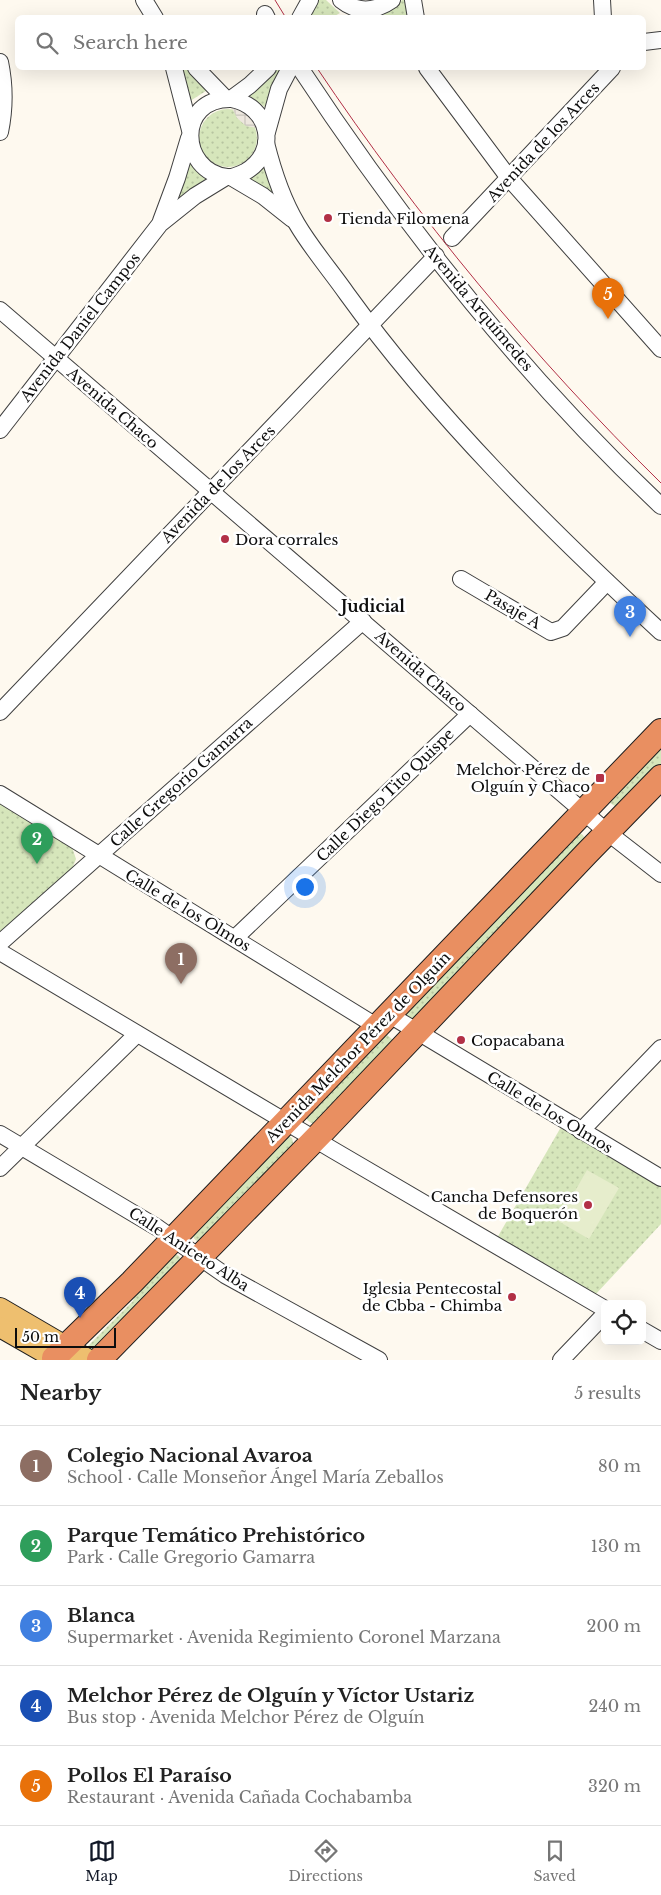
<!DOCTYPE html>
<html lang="en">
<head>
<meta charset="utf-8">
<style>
	:root { --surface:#fff; --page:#f2f2f2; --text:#222; --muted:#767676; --line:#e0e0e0; --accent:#111827 }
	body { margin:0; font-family:"Libre Baskerville",serif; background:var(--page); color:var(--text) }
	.controls { position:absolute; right:15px; bottom:15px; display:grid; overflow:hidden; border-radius:8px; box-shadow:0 5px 20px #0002 }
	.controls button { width:45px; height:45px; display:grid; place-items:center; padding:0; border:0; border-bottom:1px solid var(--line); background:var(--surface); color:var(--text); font:25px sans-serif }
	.scale { position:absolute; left:15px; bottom:12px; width:101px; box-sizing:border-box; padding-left:5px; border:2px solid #0d0d0d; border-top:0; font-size:14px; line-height:18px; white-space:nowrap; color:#0d0d0d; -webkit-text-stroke:4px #fff; paint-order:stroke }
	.you { position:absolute; left:304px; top:886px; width:18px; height:18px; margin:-12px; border:4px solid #fff; border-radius:50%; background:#1a73e8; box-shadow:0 0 0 8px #1a73e833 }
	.badge { display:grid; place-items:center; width:32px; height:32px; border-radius:50%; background:var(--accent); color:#fff; font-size:16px; font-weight:700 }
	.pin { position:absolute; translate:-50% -41px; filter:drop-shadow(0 1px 2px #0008) }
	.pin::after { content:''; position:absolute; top:26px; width:18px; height:15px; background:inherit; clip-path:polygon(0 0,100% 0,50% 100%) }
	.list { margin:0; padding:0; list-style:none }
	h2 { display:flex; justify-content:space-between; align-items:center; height:65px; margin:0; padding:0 20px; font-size:21px }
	h2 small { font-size:16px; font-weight:400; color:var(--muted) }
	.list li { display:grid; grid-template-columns:32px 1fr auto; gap:15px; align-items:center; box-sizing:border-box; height:80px; padding:0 20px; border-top:1px solid var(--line) }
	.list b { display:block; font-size:19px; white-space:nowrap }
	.list p { margin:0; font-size:16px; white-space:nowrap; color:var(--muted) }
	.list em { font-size:16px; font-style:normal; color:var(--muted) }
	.icon { flex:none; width:28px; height:28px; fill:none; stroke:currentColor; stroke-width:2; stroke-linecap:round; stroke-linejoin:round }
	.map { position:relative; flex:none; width:661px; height:1360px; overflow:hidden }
	.search { position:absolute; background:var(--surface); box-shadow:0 5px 20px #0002; left:15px; right:15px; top:15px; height:55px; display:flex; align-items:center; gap:12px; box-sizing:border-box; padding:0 18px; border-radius:8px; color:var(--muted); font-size:19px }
	.sheet { height:465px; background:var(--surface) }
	nav { display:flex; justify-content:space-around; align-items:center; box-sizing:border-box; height:70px; border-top:1px solid var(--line); background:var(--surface); font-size:14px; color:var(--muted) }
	nav a { display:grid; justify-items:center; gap:2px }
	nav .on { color:var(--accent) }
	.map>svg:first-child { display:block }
</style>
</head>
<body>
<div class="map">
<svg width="661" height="1360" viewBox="0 0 661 1360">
	<defs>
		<pattern id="green-dots" width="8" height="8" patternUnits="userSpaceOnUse" patternTransform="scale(1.25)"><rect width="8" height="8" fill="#d6e6bb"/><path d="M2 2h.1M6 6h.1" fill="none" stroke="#b6c4a0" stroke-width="1.8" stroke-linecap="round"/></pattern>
		<pattern id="plaza-grid" width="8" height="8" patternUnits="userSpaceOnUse" patternTransform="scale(1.25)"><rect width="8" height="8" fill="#ede7de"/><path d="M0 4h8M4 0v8" fill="none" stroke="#cac5bd"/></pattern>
	</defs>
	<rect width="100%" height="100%" fill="#fef9ef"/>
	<g fill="url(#green-dots)">
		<polygon points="317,0 326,0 340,13 333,17 308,18"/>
		<polygon points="402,0 406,0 409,17 388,17 383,14 396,7"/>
		<polygon points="178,68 188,68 209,89 187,103"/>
		<polygon points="277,69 279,71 266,108 247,94"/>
		<circle cx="228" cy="138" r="29"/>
		<polygon points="185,155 196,171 208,180 187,191 168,212"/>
		<polygon points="264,165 279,202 248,178"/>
		<polygon points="661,742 661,765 622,805 618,808 610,803 609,799"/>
		<polygon points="0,801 72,847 76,859 72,869 0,932"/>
		<polygon points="578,832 583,835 585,839 412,1021 404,1016"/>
		<path d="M 386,1034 L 393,1040 L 314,1124 C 309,1122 306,1120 306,1115 Z"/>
		<polygon points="561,1127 661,1183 661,1224 595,1295 497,1238"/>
		<path d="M 287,1135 L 292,1138 L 294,1147 L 201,1243 C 196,1241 193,1239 193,1234 Z"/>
		<polygon points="174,1253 179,1256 181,1260 99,1350 90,1351 88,1346 133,1301 137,1288"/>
	</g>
	<polygon fill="#e6edcc" points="587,1170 619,1188 589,1239 558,1221"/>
	<polygon fill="url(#plaza-grid)" points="232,108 247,114 257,128 246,126 237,118"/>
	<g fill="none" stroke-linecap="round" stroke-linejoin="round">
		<defs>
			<g id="minor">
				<polyline points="144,0 155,18"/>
				<path d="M 341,0 C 357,13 375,12 392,0"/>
				<polyline points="413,0 416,18"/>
				<polyline points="602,0 603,18"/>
				<polyline points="265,14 267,18"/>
				<polyline points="300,18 310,0"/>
				<polyline points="644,42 661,40"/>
				<path d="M 0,62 C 5,86 5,108 0,132"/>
				<polyline points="174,68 190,130"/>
				<polyline points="196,68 226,99"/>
				<path d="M 300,68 C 404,226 523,376 661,506"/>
				<polyline points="427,68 509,178 661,349"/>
				<path d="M 231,99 C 270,106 280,152 245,172 C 240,174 233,178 227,177 C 179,171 176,98 231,99 Z"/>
				<polyline points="231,99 250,85 268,68"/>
				<polyline points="267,132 279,89 290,68"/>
				<path d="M 266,143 C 273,171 282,199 297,224 C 311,248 331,271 347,294 C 436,417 550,530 661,632"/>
				<polyline points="231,177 263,196 292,219"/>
				<polyline points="161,221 177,178 189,138"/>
				<polyline points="452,238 612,68"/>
				<polyline points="0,310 607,832 661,874"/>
				<polyline points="0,430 160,224 195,196 226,177"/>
				<polyline points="461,579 551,632 563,628 607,582"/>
				<polyline points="0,712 436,256"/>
				<polyline points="0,794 376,1026"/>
				<polyline points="235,938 470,714"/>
				<polyline points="0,943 363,621"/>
				<polyline points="0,952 333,1150 605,1309"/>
				<polyline points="388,1014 661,1178"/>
				<polyline points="581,1131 661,1048"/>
				<polyline points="0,1134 158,1228 225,1275 379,1360"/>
				<polyline points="0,1168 137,1034"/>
				<polyline points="642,1330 661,1341"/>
				<polyline points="561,1360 605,1314"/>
			</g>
			<g id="major">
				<polyline points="0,1308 89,1360"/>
				<polyline points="0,1327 54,1358 53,1360"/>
			</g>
			<g id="highway">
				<polyline points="57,1360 54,1358 132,1282 661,731"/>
				<polyline points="99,1360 324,1130 586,854 661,777"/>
			</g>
		</defs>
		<use href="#minor" stroke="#404040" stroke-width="18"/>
		<use href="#major" stroke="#1e1e1e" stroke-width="22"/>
		<use href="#highway" stroke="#1e1e1e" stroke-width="26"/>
		<use href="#minor" stroke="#fff" stroke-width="16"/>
		<use href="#major" stroke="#eebf6f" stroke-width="20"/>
		<use href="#highway" stroke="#e98f61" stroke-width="24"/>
		<g stroke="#b23046" stroke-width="1">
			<polyline points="275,0 286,18"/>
			<path d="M 317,68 C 417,217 533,357 661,483"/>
		</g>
	</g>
	<g fill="#b23046" stroke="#fff" stroke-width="2">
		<circle cx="328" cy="218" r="5"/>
		<circle cx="225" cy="539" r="5"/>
		<rect x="595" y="773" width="10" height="10" rx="2.5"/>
		<circle cx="461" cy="1040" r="5"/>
		<circle cx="588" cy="1205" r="5"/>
		<circle cx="512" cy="1297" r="5"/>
	</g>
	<g text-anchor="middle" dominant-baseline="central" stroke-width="5" stroke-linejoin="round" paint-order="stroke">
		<g font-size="15" fill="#0d0d0d" stroke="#fff">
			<text transform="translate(543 142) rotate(-47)">Avenida de los Arces</text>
			<text transform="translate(479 308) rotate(50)">Avenida Arquímedes</text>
			<text transform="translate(80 327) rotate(-52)">Avenida Daniel Campos</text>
			<text transform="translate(113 408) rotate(41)">Avenida Chaco</text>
			<text transform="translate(218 484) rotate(-46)">Avenida de los Arces</text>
			<text transform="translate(513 609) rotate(30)">Pasaje A</text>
			<text transform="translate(421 671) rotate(41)">Avenida Chaco</text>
			<text transform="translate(181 782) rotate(-42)">Calle Gregorio Gamarra</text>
			<text transform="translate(385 795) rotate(-44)">Calle Diego Tito Quispe</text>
			<text transform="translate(188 910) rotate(31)">Calle de los Olmos</text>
			<text transform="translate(358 1047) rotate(-46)">Avenida Melchor Pérez de Olguín</text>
			<text transform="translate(550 1112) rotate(31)">Calle de los Olmos</text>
			<text transform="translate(189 1249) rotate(33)">Calle Aniceto Alba</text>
		</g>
		<g font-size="15" fill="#0d0d0d" stroke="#fff" text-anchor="start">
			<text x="338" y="218">Tienda Filomena</text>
			<text x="235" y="539">Dora corrales</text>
			<text x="590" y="769" text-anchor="end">Melchor Pérez de<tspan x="590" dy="17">Olguín y Chaco</tspan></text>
			<text x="471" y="1040">Copacabana</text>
			<text x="578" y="1196" text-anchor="end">Cancha Defensores<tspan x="578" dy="17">de Boquerón</tspan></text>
			<text x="502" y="1288" text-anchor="end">Iglesia Pentecostal<tspan x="502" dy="17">de Cbba - Chimba</tspan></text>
		</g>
		<g font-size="16" font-weight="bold" fill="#0d0d0d" stroke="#fff">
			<text x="373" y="606">Judicial</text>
		</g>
	</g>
</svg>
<div class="controls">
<button><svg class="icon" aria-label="locate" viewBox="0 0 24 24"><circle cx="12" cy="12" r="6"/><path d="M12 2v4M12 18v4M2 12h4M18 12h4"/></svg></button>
</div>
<div class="scale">50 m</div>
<div class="you"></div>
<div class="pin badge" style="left:181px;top:984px;background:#8d6e63">1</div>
<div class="pin badge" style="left:37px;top:864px;background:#2e9e5b">2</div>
<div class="pin badge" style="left:630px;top:637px;background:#3f7fe0">3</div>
<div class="pin badge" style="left:80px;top:1318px;background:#1a4fb4">4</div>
<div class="pin badge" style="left:608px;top:319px;background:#e8710a">5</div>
<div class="search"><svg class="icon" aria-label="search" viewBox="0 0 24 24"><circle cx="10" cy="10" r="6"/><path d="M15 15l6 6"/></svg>Search here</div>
</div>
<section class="sheet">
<h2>Nearby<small>5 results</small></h2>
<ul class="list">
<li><span class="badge" style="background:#8d6e63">1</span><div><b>Colegio Nacional Avaroa</b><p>School · Calle Monseñor Ángel María Zeballos</p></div><em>80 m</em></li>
<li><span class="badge" style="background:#2e9e5b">2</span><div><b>Parque Temático Prehistórico</b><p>Park · Calle Gregorio Gamarra</p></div><em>130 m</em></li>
<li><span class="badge" style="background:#3f7fe0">3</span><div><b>Blanca</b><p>Supermarket · Avenida Regimiento Coronel Marzana</p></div><em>200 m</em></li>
<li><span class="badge" style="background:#1a4fb4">4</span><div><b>Melchor Pérez de Olguín y Víctor Ustariz</b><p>Bus stop · Avenida Melchor Pérez de Olguín</p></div><em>240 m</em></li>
<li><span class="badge" style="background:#e8710a">5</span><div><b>Pollos El Paraíso</b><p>Restaurant · Avenida Cañada Cochabamba</p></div><em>320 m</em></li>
</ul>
</section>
<nav>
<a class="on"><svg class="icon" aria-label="map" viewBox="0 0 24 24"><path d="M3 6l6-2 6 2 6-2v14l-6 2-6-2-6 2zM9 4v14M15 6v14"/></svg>Map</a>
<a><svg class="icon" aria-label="directions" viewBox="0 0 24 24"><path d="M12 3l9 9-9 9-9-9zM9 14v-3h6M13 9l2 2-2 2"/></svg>Directions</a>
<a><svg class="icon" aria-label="saved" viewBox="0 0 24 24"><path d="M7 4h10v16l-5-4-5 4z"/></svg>Saved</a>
</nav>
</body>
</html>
